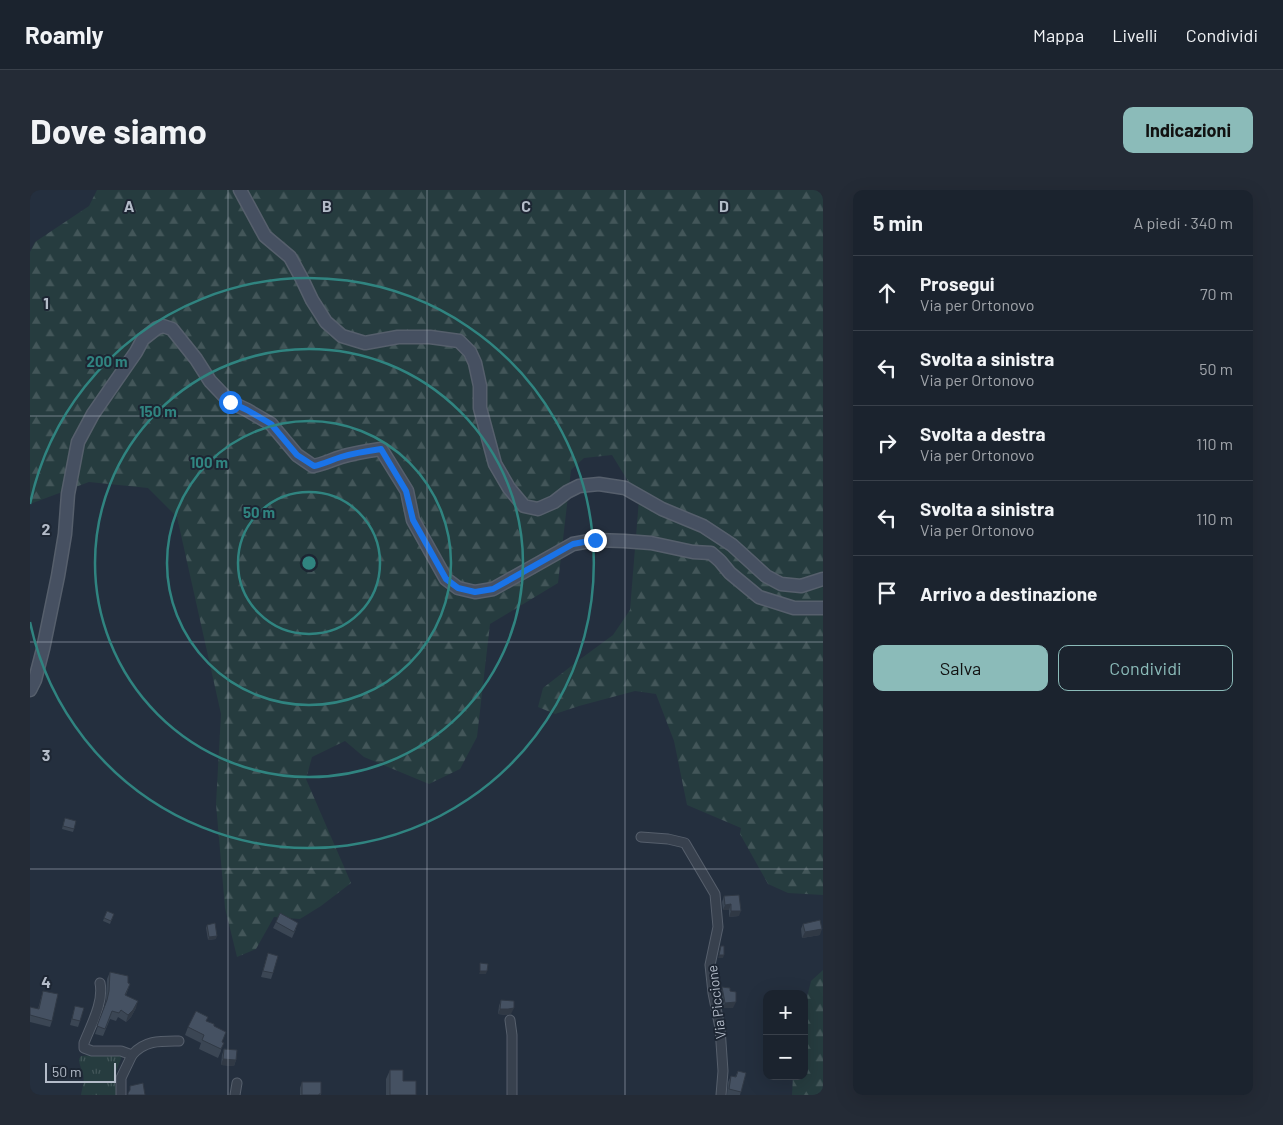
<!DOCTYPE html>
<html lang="it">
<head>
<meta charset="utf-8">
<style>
	:root { --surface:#1b232e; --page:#242b36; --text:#f1f3f6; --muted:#a0a4aa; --line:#39404a; --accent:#8bbbb9 }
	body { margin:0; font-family:Barlow,sans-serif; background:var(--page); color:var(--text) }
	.controls { position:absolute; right:15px; bottom:15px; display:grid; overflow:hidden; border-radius:10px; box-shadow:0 5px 20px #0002 }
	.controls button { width:45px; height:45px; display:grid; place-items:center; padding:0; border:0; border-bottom:1px solid var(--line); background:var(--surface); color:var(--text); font:25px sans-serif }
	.scale { position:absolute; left:15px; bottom:12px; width:71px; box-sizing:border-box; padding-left:5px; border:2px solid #b4bcc9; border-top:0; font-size:14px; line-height:18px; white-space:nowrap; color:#b4bcc9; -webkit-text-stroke:4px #1d2633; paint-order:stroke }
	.stop { position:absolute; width:15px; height:15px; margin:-11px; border:4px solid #1a73e8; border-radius:50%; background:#fff }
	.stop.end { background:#1a73e8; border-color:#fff; box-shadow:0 1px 5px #0008 }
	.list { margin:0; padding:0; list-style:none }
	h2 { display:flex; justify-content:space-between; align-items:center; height:65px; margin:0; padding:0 20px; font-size:21px }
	h2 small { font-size:16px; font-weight:400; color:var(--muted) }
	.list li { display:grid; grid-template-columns:32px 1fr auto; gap:15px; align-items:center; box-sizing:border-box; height:75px; padding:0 20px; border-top:1px solid var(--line) }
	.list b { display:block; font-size:19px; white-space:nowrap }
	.list p { margin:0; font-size:16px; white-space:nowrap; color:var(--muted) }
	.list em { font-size:16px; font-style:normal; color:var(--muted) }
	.actions { display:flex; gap:10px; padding:15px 20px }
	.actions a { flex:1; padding:11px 0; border:1px solid var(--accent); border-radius:10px; text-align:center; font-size:18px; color:var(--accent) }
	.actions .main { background:var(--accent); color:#111 }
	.icon { flex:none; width:28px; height:28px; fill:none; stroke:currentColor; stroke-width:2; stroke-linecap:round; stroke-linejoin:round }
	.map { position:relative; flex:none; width:793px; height:905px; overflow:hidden; border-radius:10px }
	header { display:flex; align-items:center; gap:30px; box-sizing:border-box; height:70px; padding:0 25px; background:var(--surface); border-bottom:1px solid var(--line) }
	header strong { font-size:24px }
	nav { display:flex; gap:28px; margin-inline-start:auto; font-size:18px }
	.intro { display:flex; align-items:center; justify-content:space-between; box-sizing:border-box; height:120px; padding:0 30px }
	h1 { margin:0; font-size:35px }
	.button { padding:12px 22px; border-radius:10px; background:var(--accent); color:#111; font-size:18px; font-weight:700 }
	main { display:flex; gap:30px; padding:0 30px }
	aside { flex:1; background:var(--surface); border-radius:10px; box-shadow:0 5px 20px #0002 }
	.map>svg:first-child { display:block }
</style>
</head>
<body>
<header>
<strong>Roamly</strong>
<nav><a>Mappa</a><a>Livelli</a><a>Condividi</a></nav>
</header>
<div class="intro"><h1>Dove siamo</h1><a class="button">Indicazioni</a></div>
<main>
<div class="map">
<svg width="793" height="905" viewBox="0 0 793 905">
	<defs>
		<pattern id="grass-tufts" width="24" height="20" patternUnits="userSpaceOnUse" patternTransform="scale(1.25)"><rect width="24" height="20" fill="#263c3f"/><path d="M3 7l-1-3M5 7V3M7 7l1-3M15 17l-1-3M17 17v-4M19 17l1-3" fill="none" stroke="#435659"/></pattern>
		<pattern id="forest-firs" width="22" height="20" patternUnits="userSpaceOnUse" patternTransform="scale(1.25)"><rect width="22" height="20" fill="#263c3f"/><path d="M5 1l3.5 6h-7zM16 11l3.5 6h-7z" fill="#435659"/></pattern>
	</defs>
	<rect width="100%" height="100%" fill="#242f3e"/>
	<path fill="url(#grass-tufts)" d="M 88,863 L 92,865 C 91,872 84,883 84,889 C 85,895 88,899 86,905 L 51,905 C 52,898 55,891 53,884 C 52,879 49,875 49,869 L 51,866 Z"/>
	<g fill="url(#forest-firs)">
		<polygon points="67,0 793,0 793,705 758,703 738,694 710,644 711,638 657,615 644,551 626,504 605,501 549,516 525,524 508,517 513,498 549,470 583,445 600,420 609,309 582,265 554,268 541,280 528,393 460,434 447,547 430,579 399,594 334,567 315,551 282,567 276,589 321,693 291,716 270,729 244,727 226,759 207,767 195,718 186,614 191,524 147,327 118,298 59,292 0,314 0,62 5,52 59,16"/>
		<polygon points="793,780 793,905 762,905 763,886 774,886 774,819 781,791"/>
	</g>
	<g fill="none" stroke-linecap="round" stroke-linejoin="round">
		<defs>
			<g id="street">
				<polyline points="611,647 638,649 655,653 685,704 688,737 680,775 683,803 690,838 693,881 691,905"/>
				<path d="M 70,793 C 74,812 61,835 54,853 L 54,858 L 62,861 L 91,861 L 102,865 L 91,888 L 91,905"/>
				<polyline points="480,830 482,845 482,905"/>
				<path d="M 102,865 C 115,850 131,851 149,851"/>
				<polyline points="205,905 207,893"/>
			</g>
			<g id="secondary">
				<polyline points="210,0 235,46 260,67 272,89 282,110 296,132 312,146 335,153 368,147 400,147 429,151 440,162 445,173 450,196 450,218 465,274 479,298 494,316 508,319 524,312 537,302 549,296 569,294 595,298 632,319 673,336 702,355 736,386 751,394 771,396 793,389"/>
				<path d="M 0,500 L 5,490 L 13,459 L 28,386 L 35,344 L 38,304 L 48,252 L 63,224 L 106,162 L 113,149 L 127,138 L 133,136 L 142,139 L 166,169 L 180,191 L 200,212 L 217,220 L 241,234 L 267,265 L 283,276 C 294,274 301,270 311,267 C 324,263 337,261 351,259 L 377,301 L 383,330 L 416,389 L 428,398 L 445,402 L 463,399 L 543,354 L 565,350 L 594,351 L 621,353 L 663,362 L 681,363 L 690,371 L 700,383 L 729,407 L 764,418 L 793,418"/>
			</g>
		</defs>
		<use href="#street" stroke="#565f6c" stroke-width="11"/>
		<use href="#secondary" stroke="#565f6c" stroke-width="15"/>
		<use href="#street" stroke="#38414e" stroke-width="9"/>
		<use href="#secondary" stroke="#465061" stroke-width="12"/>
	</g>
	<g fill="#3b4654">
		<polygon points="34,631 44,639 43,642 32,639"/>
		<polygon points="694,706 709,726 699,727 699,720 693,720 692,712"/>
		<polygon points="84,724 80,734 73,731 74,728"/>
		<polygon points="246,732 266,739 262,748 243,738"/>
		<polygon points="773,734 790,745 772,748 771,739"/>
		<polygon points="177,735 186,749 178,750 176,738"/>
		<polygon points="238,763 243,783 241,789 231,787"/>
		<polygon points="80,782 100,794 96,805 106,818 101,827 96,832 88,827 86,831 80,829 73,846 65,844 75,817 76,808 77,789"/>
		<polygon points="692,797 700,801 703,818 692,818 690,803"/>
		<polygon points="13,801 22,831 20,837 0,832 0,817 8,819"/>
		<polygon points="471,810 481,824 476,825 468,824 469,816"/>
		<polygon points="45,816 50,831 48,837 40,835"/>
		<polygon points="178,827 176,831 184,836 192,852 191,861 188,868 169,859 171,853 155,845 158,837"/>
		<polygon points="194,859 206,870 204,876 191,875 192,865"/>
		<polygon points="360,880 373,891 386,905 356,905 356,889"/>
		<polygon points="708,881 716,883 710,905 697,905 698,892 701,886 705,887"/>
		<polygon points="272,892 291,904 291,905 270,905 270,898"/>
	</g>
	<g fill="#303945">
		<polygon points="701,714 699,720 693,720 695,715"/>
		<polygon points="701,721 711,721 709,726 699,727"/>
		<polygon points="792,739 790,745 772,748 775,742"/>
		<polygon points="187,746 186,749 178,750 179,747"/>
		<polygon points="689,765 694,765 693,768 688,768"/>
		<polygon points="450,781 457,781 456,784 449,784"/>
		<polygon points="108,811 106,818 101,827 96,832 98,825"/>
		<polygon points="706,812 703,818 692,818 695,813"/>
		<polygon points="484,818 481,824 476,825 468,824 470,819"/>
		<polygon points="193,869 206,870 204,876 191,875"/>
	</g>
	<g fill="#455162" stroke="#303945">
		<polygon points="35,628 46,631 44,639 33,636"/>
		<polygon points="709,705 711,721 701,721 701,714 695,715 694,706"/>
		<polygon points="77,721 84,724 81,731 74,728"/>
		<polygon points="250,723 268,733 264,742 246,732"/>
		<polygon points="790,730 792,739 775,742 773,734"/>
		<polygon points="185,733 187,746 179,747 177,735"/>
		<polygon points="691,756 694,756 694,765 689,765"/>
		<polygon points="238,763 248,766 243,783 233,781"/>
		<polygon points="450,773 458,774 457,781 450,781"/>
		<polygon points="80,782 98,786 98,793 100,794 95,805 108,811 103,820 98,825 91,820 89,823 82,821 75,839 67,836 77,810 79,801"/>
		<polygon points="692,797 700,798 700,801 706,802 706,812 695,813"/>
		<polygon points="13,801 28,804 22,831 0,825 0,817 9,819"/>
		<polygon points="471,810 484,811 484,818 478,819 470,819"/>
		<polygon points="45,816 54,818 50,831 42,829"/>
		<polygon points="166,821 178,827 176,831 184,834 184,836 196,842 192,852 194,853 191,859 172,850 174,845 158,837"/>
		<polygon points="194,859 207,860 206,870 193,869"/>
		<polygon points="360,880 373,880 373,891 386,891 386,905 360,905"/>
		<polygon points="708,881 716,883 711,902 699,899 701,886 706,887"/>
		<polygon points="272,892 291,892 291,904 289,904 289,905 272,905"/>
		<polygon points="113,893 115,905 98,905 98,903 100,900 100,896"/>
	</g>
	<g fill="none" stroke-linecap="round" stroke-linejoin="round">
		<path stroke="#1a73e8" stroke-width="6" d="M 200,212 L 217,220 L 241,234 L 267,265 L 284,276 C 294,274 301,270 311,267 C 324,263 337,261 351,259 L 376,301 L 383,330 L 416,389 L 428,398 L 445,402 L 463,399 L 543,354 L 565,350"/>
	</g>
	<path fill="none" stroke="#b4bcc9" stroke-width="1" stroke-opacity="0.55" d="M 198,0 L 198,905M 397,0 L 397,905M 595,0 L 595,905M 0,226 L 793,226M 0,452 L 793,452M 0,679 L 793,679"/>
	<g fill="none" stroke="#308480" stroke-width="2.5">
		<circle cx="279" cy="373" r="71"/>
		<circle cx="279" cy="373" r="142"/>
		<circle cx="279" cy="373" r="214"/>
		<path d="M0 314A285 285 0 1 1 0 432"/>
	</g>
	<g text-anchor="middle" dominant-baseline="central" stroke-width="4" stroke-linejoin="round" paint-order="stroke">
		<g font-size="14" fill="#b4bcc9" stroke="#1d2633">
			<text transform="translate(686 812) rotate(-97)">Via Piccione</text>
		</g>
	</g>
	<g font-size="16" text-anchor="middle" font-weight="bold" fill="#b4bcc9" stroke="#1d2633" stroke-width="4" stroke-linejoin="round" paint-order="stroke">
		<text x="99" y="22">A</text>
		<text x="297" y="22">B</text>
		<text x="496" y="22">C</text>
		<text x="694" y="22">D</text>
		<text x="16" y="119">1</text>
		<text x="16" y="345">2</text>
		<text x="16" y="571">3</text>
		<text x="16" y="798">4</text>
	</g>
	<circle cx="279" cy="373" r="8" fill="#308480" stroke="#1d2633" stroke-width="2.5"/>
	<g font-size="15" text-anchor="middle" font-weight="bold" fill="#308480" stroke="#1d2633" stroke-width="4" stroke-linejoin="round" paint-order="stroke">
		<text x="77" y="177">200 m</text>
		<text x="128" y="227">150 m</text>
		<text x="179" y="278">100 m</text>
		<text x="229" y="328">50 m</text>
	</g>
</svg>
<div class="controls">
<button>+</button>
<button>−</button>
</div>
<div class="scale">50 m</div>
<div class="stop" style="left:200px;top:212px"></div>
<div class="stop end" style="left:565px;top:350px"></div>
</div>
<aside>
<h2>5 min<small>A piedi · 340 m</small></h2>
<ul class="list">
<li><svg class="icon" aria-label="ahead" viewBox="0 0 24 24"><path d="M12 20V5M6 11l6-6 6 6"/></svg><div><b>Prosegui</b><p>Via per Ortonovo</p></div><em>70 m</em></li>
<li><svg class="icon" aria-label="left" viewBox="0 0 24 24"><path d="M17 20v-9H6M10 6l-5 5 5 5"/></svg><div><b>Svolta a sinistra</b><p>Via per Ortonovo</p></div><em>50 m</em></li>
<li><svg class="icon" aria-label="right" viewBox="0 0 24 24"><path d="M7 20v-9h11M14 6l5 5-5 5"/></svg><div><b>Svolta a destra</b><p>Via per Ortonovo</p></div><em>110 m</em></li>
<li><svg class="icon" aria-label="left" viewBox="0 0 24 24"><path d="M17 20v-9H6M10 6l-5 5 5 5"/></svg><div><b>Svolta a sinistra</b><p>Via per Ortonovo</p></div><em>110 m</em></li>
<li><svg class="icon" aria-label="arrive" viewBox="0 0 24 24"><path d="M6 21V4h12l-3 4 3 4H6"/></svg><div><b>Arrivo a destinazione</b></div></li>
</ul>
<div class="actions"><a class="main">Salva</a><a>Condividi</a></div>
</aside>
</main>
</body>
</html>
